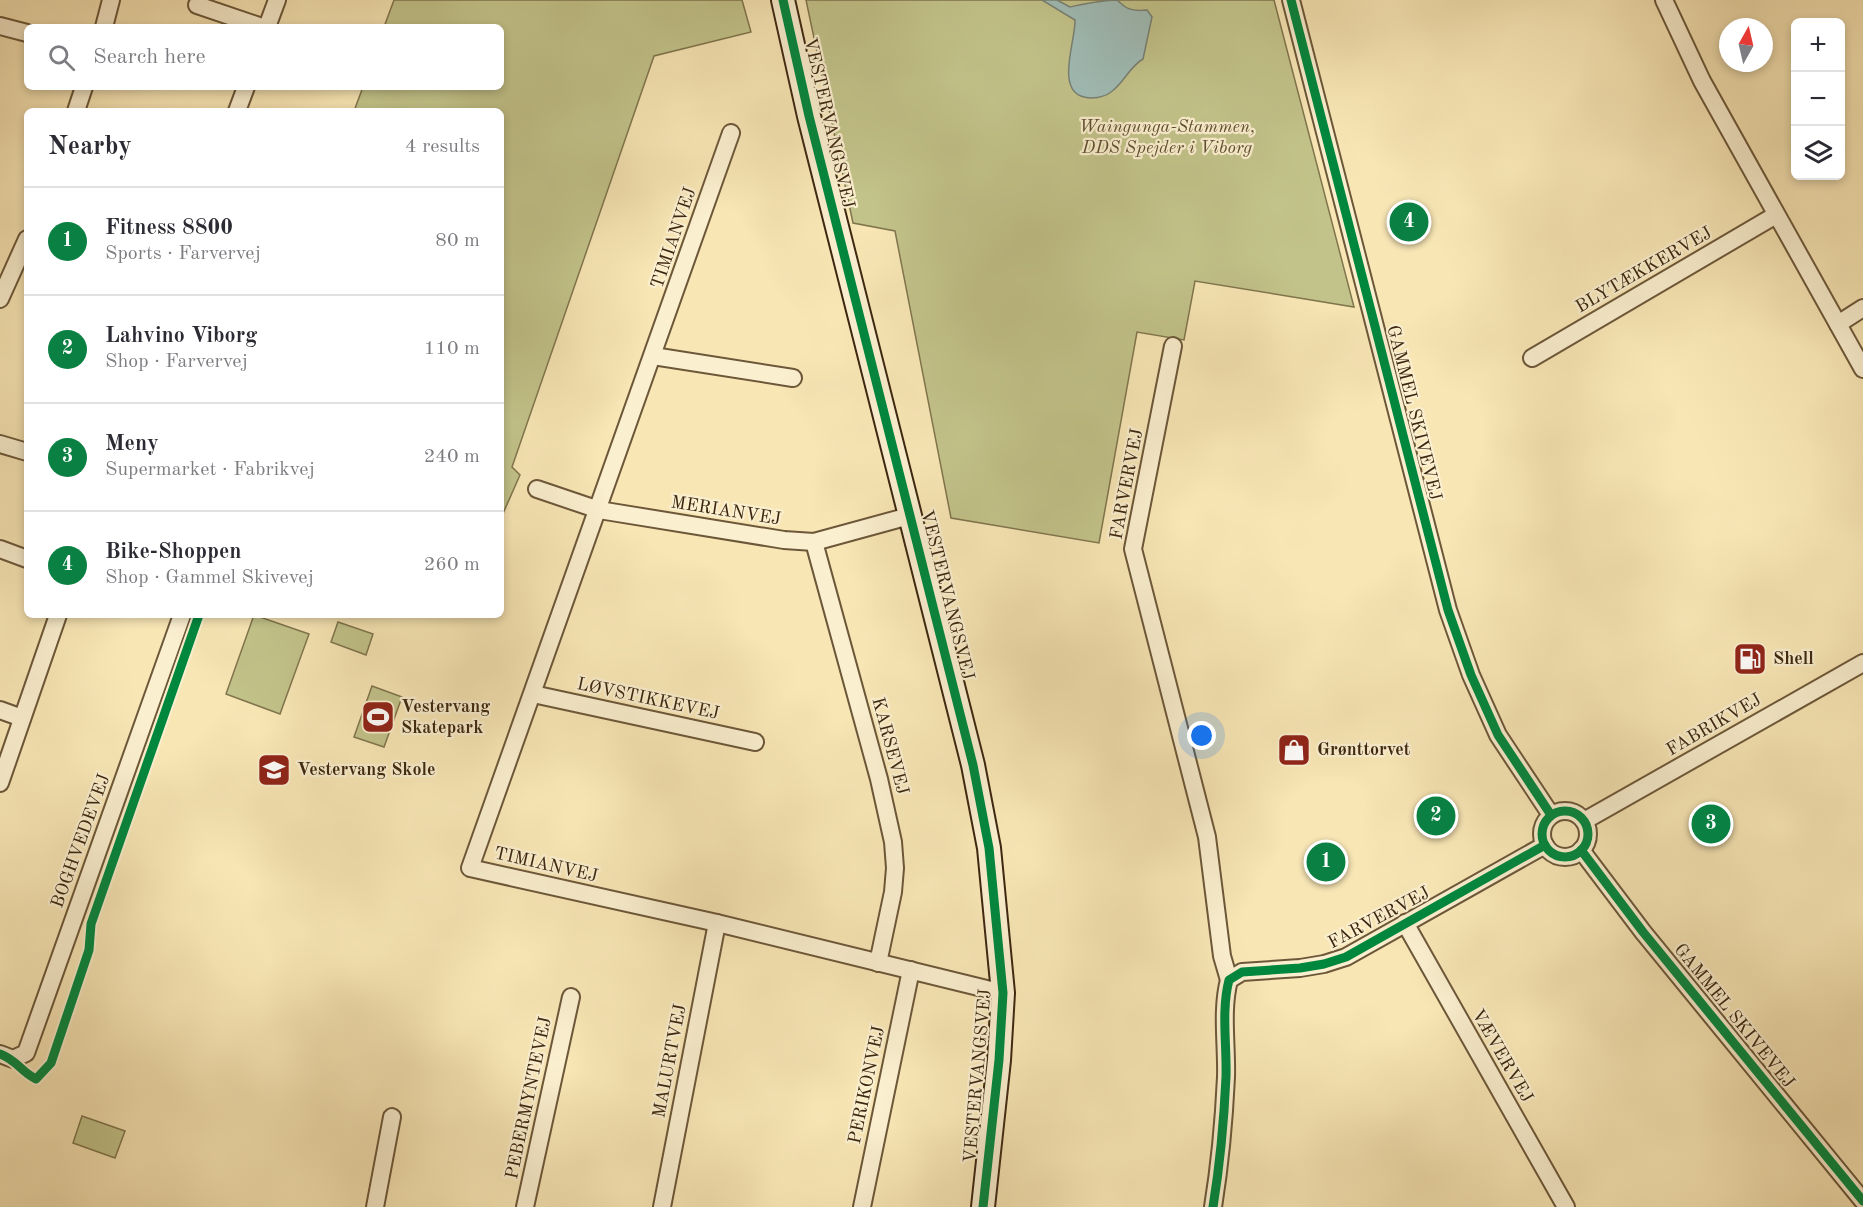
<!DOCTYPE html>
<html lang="en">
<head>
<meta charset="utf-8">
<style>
	:root { --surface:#fff; --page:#f2f2f3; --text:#2b2b33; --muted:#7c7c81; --line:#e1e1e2; --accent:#0b8043 }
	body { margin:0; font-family:"Old Standard TT",serif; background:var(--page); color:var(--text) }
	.controls { position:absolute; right:18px; top:18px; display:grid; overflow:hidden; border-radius:9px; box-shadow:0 3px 9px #0003 }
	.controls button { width:54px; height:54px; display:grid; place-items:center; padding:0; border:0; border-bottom:2px solid var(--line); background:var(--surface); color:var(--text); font:30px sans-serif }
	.compass { position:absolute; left:1719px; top:18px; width:54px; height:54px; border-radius:50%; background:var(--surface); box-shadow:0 3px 9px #0003; rotate:8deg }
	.you { position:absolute; left:1202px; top:736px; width:21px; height:21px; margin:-15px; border:4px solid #fff; border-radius:50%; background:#1a73e8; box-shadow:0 0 0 9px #1a73e833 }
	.badge { display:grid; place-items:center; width:39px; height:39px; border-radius:50%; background:var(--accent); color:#fff; font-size:20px; font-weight:700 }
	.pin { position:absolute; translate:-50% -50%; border:3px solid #fff; box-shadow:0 2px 6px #0006 }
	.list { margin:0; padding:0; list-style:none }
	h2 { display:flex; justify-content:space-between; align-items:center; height:78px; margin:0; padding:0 24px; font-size:26px }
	h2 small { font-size:20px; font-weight:400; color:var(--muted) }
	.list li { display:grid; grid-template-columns:39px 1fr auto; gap:18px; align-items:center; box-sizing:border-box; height:108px; padding:0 24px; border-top:2px solid var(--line) }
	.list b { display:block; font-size:22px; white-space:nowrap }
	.list p { margin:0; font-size:20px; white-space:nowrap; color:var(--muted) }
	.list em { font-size:20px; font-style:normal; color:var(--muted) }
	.icon { flex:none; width:33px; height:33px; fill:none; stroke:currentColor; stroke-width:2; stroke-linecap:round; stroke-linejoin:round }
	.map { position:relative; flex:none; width:1863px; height:1207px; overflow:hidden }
	.search { position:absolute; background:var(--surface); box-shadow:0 3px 9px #0003; left:24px; top:24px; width:480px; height:66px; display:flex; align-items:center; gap:15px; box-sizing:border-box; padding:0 21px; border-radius:9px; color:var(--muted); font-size:22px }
	.panel { position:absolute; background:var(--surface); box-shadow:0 3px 9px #0003; left:24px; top:108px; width:480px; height:510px; border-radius:9px }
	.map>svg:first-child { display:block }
</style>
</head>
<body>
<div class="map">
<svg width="1863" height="1207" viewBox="0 0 1863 1207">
	<rect width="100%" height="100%" fill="#f8e6b5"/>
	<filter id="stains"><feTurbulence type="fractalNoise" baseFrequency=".00333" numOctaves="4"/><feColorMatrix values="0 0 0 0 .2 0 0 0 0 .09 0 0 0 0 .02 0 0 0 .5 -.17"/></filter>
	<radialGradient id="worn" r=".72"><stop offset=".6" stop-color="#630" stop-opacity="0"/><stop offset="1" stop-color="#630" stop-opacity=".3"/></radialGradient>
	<g fill="#c2c38a" stroke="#80754d" stroke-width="1.5">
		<polygon points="394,0 742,0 751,32 654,56 512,467 520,475 501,518 501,111 354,111 363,87 501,87 501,27 384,27"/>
		<polygon points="806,0 1274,0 1354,307 1195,281 1184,340 1137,332 1099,543 951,518 895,231 853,223"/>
		<polygon points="254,615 309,634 280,714 226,694"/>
		<polygon points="338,622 373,634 366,655 331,642"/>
		<polygon points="372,686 402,697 384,747 354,737"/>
		<polygon points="82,1116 125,1131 115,1158 73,1143"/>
	</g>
	<path fill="#a0bdb7" stroke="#788174" stroke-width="1.5" d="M 1042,0 L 1057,0 L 1070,7 C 1084,4 1102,0 1117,0 C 1118,1 1123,5 1124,6 C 1131,11 1139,11 1147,10 L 1152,17 L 1143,59 C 1129,67 1124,83 1111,92 C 1103,98 1092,99 1084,97 C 1055,90 1076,40 1075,20 Z"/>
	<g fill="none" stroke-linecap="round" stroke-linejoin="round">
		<defs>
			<g id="street">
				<polyline points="1291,0 1448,610 1471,675 1498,735 1551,815"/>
				<polyline points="1664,0 1702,81 1863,369"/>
				<polyline points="197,5 262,27"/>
				<polyline points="0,26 27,33"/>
				<polyline points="104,27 111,0"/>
				<polyline points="267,27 277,0"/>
				<polyline points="76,111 84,87"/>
				<polyline points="237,111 246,87"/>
				<polyline points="731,133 470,868 717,923 1003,993"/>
				<polyline points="0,299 27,239"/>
				<polyline points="1838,324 1863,308"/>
				<polyline points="1173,346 1133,549 1207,837 1222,956 1229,980"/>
				<polyline points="653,356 793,378"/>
				<polyline points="1532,358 1776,215"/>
				<polyline points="0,444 27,452"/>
				<polyline points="537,489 599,510 784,540 814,542 909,516"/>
				<polyline points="814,542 879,779 893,842 895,868 893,892 878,963"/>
				<polyline points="0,549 27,559"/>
				<polyline points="533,694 755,742"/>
				<polyline points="0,710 22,718"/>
				<polyline points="0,783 58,615"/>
				<circle cx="1565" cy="834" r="23"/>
				<polyline points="1584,821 1863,663"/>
				<polyline points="1581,850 1643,932 1863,1201"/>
				<polyline points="1405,923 1566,1207"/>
				<polyline points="0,1054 13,1059 26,1053 182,615"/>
				<polyline points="375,1207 392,1117"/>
				<polyline points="525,1207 571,997"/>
				<polyline points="662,1207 717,923"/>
				<polyline points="862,1207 911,970"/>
				<path d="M 1213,1207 C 1220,1164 1224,1120 1226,1077 C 1227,1045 1221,1011 1229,980 L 1242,972 L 1300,968 L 1324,964 L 1346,957 L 1545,845"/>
			</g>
			<polyline id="secondary" points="783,0 809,116 973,765 989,848 1003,993 999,1060 983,1207"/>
		</defs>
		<use href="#street" stroke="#6c5739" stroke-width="20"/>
		<use href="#secondary" stroke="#3d2710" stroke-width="26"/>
		<use href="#street" stroke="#faefcf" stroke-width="16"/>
		<use href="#secondary" stroke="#faefcf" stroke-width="22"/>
		<defs>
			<g id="cycleway">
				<polyline points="783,0 809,116 973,765 989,848 1003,993 999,1060 983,1207"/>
				<polyline points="1291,0 1448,610 1471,675 1498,735 1551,815"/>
				<circle cx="1565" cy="834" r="23"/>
				<polyline points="1581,850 1643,932 1863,1201"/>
				<path d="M 0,1054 C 18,1061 20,1071 36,1079 L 51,1063 L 89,950 L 91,924 L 199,615"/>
				<path d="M 1213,1207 C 1220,1164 1224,1120 1226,1077 C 1227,1045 1221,1011 1229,980 L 1242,972 L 1300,968 L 1324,964 L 1346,957 L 1545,845"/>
			</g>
		</defs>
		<use href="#cycleway" stroke="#faefcf" stroke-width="13"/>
		<use href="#cycleway" stroke="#00873e" stroke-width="9"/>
	</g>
	<defs>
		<symbol id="fuel-square" viewBox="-11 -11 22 22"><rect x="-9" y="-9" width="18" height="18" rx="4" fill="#8f2418" stroke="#faefcf"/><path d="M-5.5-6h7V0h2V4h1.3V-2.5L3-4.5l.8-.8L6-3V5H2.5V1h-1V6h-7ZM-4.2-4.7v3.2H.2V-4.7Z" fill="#fff"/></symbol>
		<symbol id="stadium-square" viewBox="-11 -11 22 22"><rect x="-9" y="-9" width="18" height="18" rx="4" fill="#8f2418" stroke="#faefcf"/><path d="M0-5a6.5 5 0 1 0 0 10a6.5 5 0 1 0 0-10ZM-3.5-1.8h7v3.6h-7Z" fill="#fff"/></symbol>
		<symbol id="shop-square" viewBox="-11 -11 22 22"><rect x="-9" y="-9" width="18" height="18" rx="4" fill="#8f2418" stroke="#faefcf"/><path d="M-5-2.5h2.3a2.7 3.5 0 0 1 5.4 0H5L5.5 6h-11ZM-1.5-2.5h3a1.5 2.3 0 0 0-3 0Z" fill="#fff"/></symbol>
		<symbol id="school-square" viewBox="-11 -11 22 22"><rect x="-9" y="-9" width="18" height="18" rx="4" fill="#8f2418" stroke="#faefcf"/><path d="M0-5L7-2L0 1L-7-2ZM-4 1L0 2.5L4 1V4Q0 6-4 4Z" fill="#fff"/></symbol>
	</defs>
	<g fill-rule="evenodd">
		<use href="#fuel-square" x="1731" y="640" width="38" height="38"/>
		<use href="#stadium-square" x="359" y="698" width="38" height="38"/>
		<use href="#shop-square" x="1275" y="731" width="38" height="38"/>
		<use href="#school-square" x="255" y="751" width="38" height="38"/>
	</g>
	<g text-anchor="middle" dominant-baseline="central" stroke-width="4.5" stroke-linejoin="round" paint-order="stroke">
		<g font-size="18" fill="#3d2710" stroke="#faefcf">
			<text transform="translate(829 123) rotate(77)">VESTERVANGSVEJ</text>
			<text transform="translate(674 238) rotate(-71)">TIMIANVEJ</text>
			<text transform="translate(1644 270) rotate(-30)">BLYTÆKKERVEJ</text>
			<text transform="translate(1414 413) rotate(76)">GAMMEL SKIVEVEJ</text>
			<text transform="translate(1127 484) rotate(-79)">FARVERVEJ</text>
			<text transform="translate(726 511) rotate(9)">MERIANVEJ</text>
			<text transform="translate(947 595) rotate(76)">VESTERVANGSVEJ</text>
			<text transform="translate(648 699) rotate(12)">LØVSTIKKEVEJ</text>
			<text transform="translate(1714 725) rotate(-30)">FABRIKVEJ</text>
			<text transform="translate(890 746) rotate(75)">KARSEVEJ</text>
			<text transform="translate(81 841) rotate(-70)">BOGHVEDEVEJ</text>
			<text transform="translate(546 865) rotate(13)">TIMIANVEJ</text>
			<text transform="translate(1379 918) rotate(-28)">FARVERVEJ</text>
			<text transform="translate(1734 1016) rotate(51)">GAMMEL SKIVEVEJ</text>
			<text transform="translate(1502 1056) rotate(60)">VÆVERVEJ</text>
			<text transform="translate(670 1061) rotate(-79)">MALURTVEJ</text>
			<text transform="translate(978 1076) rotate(-85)">VESTERVANGSVEJ</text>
			<text transform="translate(867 1085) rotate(-78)">PERIKONVEJ</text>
			<text transform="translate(529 1098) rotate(-78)">PEBERMYNTEVEJ</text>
		</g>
		<g font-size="18" font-style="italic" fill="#5e4e2e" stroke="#faefcf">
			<text x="1167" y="127">Waingunga-Stammen,<tspan x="1167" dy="21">DDS Spejder i Viborg</tspan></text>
		</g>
		<g font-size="18" font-weight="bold" fill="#3d2710" stroke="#faefcf" text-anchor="start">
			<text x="1773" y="659">Shell</text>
			<text x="401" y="707">Vestervang<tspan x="401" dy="21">Skatepark</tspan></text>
			<text x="1317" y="750">Grønttorvet</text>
			<text x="297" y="770">Vestervang Skole</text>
		</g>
	</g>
	<rect width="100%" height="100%" filter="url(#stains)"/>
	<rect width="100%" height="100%" fill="url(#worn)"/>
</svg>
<div class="controls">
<button>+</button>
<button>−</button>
<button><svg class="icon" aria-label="layers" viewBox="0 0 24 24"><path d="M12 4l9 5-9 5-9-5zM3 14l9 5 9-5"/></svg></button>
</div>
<svg class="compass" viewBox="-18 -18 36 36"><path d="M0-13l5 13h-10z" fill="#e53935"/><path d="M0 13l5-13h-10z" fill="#7c7c81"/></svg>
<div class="you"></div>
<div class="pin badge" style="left:1326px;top:862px">1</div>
<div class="pin badge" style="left:1436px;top:816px">2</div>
<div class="pin badge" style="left:1711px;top:824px">3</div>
<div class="pin badge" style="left:1409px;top:222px">4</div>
<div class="search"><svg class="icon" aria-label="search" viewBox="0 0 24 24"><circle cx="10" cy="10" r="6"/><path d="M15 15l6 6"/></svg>Search here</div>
<section class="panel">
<h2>Nearby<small>4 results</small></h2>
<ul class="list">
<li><span class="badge">1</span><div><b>Fitness 8800</b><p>Sports · Farvervej</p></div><em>80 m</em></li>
<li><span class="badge">2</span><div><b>Lahvino Viborg</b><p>Shop · Farvervej</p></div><em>110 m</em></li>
<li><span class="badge">3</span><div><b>Meny</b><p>Supermarket · Fabrikvej</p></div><em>240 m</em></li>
<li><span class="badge">4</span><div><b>Bike-Shoppen</b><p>Shop · Gammel Skivevej</p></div><em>260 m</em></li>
</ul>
</section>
</div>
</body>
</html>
